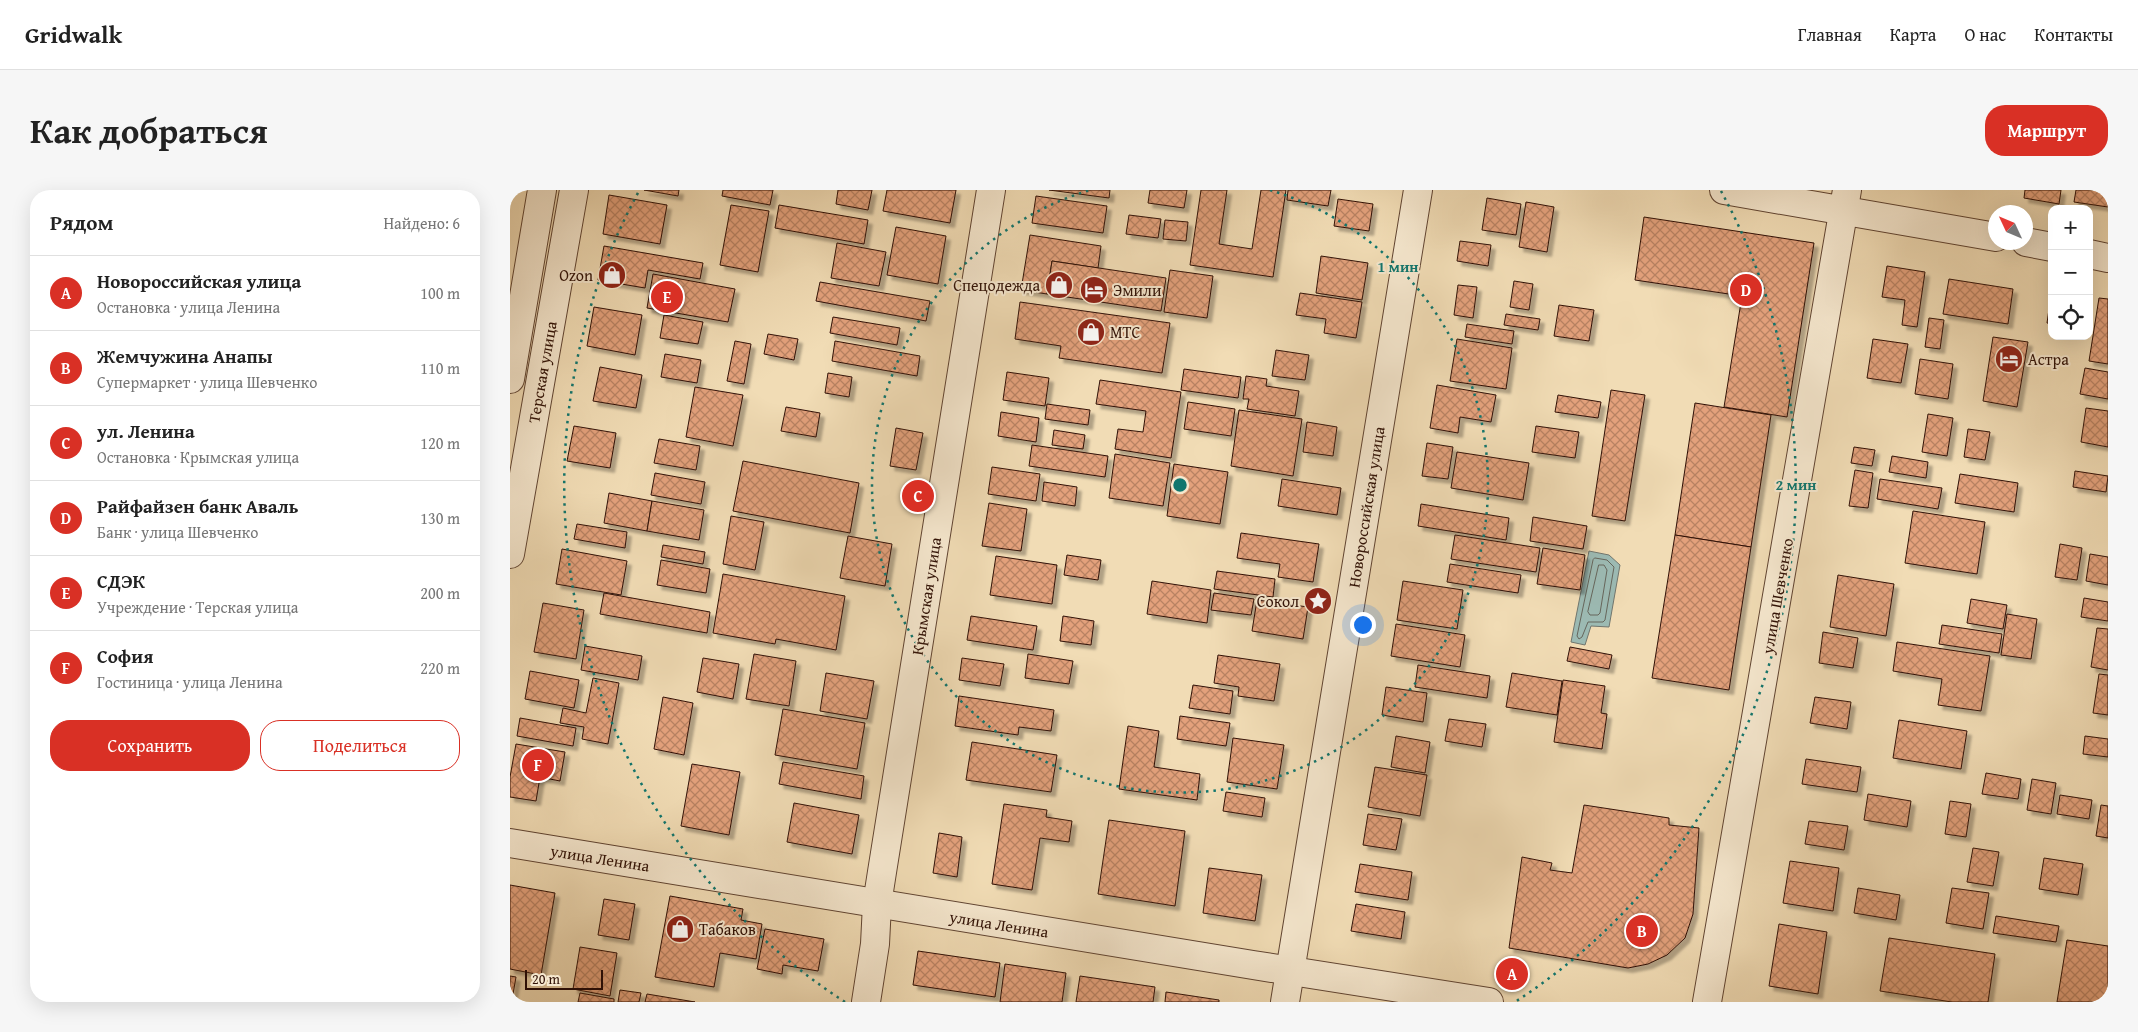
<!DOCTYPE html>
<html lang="ru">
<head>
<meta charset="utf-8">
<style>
	:root { --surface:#fff; --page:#f6f6f6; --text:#222; --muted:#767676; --line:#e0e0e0; --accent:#d93025 }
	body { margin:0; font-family:"Gentium Book Plus",serif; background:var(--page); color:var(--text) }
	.controls { position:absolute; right:15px; top:15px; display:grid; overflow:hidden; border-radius:10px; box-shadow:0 5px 20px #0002 }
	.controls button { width:45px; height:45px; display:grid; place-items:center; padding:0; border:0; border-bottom:1px solid var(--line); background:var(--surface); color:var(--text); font:25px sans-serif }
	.compass { position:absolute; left:1478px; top:15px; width:45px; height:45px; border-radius:50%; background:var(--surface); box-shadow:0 5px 20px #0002; rotate:314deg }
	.scale { position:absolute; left:15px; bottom:12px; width:78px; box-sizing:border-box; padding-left:5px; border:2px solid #301106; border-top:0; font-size:14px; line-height:18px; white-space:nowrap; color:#301106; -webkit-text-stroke:4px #f6e8cf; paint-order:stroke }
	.you { position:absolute; left:852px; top:434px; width:18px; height:18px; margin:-12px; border:4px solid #fff; border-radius:50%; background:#1a73e8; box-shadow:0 0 0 8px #1a73e833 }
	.badge { display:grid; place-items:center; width:32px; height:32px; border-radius:50%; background:var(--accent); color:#fff; font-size:16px; font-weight:700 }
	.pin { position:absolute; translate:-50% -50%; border:2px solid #fff; box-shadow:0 1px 5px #0006 }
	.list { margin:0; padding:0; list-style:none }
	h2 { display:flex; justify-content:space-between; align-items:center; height:65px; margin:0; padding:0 20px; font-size:21px }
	h2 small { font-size:16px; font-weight:400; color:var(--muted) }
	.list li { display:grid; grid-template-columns:32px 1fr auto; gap:15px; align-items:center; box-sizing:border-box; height:75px; padding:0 20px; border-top:1px solid var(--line) }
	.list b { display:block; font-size:19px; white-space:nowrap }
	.list p { margin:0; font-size:16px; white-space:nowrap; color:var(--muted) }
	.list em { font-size:16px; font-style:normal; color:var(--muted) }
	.actions { display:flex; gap:10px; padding:15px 20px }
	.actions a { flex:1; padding:11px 0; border:1px solid var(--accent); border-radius:20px; text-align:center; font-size:18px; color:var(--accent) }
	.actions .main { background:var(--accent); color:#fff }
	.icon { flex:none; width:28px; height:28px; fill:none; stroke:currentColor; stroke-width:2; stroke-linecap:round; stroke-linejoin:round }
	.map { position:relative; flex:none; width:1598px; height:812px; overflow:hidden; border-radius:20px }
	header { display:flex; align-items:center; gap:30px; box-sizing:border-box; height:70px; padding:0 25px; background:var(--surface); border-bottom:1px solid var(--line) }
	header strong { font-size:24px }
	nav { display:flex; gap:28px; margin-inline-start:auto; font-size:18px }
	.intro { display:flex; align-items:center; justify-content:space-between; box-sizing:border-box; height:120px; padding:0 30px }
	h1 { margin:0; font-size:35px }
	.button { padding:12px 22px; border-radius:20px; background:var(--accent); color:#fff; font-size:18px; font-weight:700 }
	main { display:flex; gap:30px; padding:0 30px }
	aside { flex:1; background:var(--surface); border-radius:20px; box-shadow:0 5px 20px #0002 }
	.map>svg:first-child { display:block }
</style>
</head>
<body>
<header>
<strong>Gridwalk</strong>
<nav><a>Главная</a><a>Карта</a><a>О нас</a><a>Контакты</a></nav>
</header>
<div class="intro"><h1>Как добраться</h1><a class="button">Маршрут</a></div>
<main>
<aside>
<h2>Рядом<small>Найдено: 6</small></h2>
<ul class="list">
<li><span class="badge">A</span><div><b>Новороссийская улица</b><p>Остановка · улица Ленина</p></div><em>100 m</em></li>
<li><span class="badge">B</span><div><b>Жемчужина Анапы</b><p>Супермаркет · улица Шевченко</p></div><em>110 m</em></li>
<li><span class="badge">C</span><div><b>ул. Ленина</b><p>Остановка · Крымская улица</p></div><em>120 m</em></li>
<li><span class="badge">D</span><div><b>Райфайзен банк Аваль</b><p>Банк · улица Шевченко</p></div><em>130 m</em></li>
<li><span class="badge">E</span><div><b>СДЭК</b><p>Учреждение · Терская улица</p></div><em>200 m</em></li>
<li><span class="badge">F</span><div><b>София</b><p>Гостиница · улица Ленина</p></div><em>220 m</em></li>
</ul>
<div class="actions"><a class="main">Сохранить</a><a>Поделиться</a></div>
</aside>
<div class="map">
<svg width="1598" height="812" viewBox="0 0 1598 812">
	<defs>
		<pattern id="building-cross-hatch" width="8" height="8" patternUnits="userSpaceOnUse" patternTransform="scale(1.25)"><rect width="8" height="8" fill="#e3a17b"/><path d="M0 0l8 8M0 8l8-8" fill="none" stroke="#b88263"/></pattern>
		<filter id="shadow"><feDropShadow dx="4.5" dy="4.5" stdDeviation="1" flood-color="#0004"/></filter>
	</defs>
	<rect width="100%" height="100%" fill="#f1dcb5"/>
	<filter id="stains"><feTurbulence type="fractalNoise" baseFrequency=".004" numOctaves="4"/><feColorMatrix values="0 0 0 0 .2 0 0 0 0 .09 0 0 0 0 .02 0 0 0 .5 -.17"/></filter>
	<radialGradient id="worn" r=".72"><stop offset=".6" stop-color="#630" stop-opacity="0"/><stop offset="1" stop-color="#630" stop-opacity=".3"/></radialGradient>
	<polygon fill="#9cbab3" stroke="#71766e" points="1079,361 1099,365 1110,375 1099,437 1081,436 1075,455 1061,452"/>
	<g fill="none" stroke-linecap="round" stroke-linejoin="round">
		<g stroke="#66665c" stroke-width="1">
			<polygon points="1085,368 1097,370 1104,377 1095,430 1093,432 1078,432 1072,447 1069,449 1067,446 1083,370"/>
			<polygon points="1089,375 1094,375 1097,380 1090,423 1088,425 1080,425 1078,422"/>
		</g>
	</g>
	<g fill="url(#building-cross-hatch)" stroke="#301106" filter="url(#shadow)">
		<polygon points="134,0 169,0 168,6"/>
		<polygon points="213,0 263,0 260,15 212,6"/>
		<polygon points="328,0 362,0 358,20 326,14"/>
		<polygon points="377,0 446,0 440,33 373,21"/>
		<polygon points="539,0 600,0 599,8"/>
		<polygon points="640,0 677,0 674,18 638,13"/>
		<polygon points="691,0 717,0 709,54 742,59 751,0 776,0 763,87 680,75"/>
		<polygon points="778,0 821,0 818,16 777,10"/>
		<polygon points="1515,0 1551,0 1549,14 1514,8"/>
		<polygon points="1566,0 1598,0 1598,17 1564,12"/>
		<polygon points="99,5 157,15 150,54 93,44"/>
		<polygon points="526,6 597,16 593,43 522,33"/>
		<polygon points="977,8 1011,14 1006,45 972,40"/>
		<polygon points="828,9 863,14 859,41 824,36"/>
		<polygon points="1016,12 1044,17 1037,62 1009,57"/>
		<polygon points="221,15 259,21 248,82 210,75"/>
		<polygon points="269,15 358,30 354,54 265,38"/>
		<polygon points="619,25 651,29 648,48 616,44"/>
		<polygon points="1134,27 1304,53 1277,227 1214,217 1232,106 1125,90"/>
		<polygon points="655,30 678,32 676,51 653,49"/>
		<polygon points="386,37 436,46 428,94 377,85"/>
		<polygon points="520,45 591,56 588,78 542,71 537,104 511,100"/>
		<polygon points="950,51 981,55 978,76 947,71"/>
		<polygon points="327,53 376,62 369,96 321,88"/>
		<polygon points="94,56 193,73 190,89 138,80 135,98 88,90"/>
		<polygon points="811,66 858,73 852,110 806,103"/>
		<polygon points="542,71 656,88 651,121 537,104"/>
		<polygon points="1377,76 1415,82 1407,137 1392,135 1395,110 1372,107"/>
		<polygon points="660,80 703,86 697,128 654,122"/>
		<polygon points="143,84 225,99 218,132 137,118"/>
		<polygon points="1439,89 1503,99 1498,134 1433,124"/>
		<polygon points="1004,91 1023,94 1019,120 1000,117"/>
		<polygon points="310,92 420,111 416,131 306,111"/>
		<polygon points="948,95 967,97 963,128 944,125"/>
		<polygon points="790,103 852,112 846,148 814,143 816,129 786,125"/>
		<polygon points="1541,105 1542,105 1542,134 1537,133"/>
		<polygon points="1589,108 1598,109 1598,174 1579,171"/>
		<polygon points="510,112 660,133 652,183 549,168 551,156 505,149"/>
		<polygon points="1049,115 1084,120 1079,151 1044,146"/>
		<polygon points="84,117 132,125 125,165 77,156"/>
		<polygon points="996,124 1030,129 1028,140 994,135"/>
		<polygon points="154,125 193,132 188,154 150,148"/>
		<polygon points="323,127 390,138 387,155 320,143"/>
		<polygon points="1419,128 1434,130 1430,159 1415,157"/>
		<polygon points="957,134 1004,141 1002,154 955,147"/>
		<polygon points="258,144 288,149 284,170 254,164"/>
		<polygon points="1483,147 1518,152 1507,217 1473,211"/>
		<polygon points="947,149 1002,158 996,199 940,191"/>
		<polygon points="1363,149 1398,154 1391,193 1357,188"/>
		<polygon points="225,151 241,154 234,194 217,191"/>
		<polygon points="325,151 410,166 407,186 322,171"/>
		<polygon points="766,160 799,165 795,190 762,186"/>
		<polygon points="155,164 191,170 187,193 151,187"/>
		<polygon points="1410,169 1443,174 1438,209 1405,204"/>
		<polygon points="90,177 132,185 126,218 83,211"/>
		<polygon points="1575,178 1598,182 1598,209 1570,204"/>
		<polygon points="674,179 731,187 728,208 671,200"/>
		<polygon points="497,182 539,188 535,216 493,210"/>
		<polygon points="318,183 342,187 339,207 315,203"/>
		<polygon points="736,186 757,189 756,196 789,201 785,226 737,219 739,209 733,209"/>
		<polygon points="590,190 671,202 661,268 605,259 608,239 633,242 636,221 586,214"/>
		<polygon points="927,195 986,205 981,232 950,227 948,243 920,238"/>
		<polygon points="185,197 233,205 223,256 176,247"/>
		<polygon points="1101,200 1135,205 1115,331 1082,326"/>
		<polygon points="1048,205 1091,212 1088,228 1045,222"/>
		<polygon points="678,212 725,219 721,246 674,239"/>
		<polygon points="1185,213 1261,225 1241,357 1165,345"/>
		<polygon points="537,214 580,220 578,235 535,229"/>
		<polygon points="276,217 310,223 306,247 271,241"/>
		<polygon points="1576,218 1598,221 1598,257 1571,252"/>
		<polygon points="729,220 792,229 783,286 721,276"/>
		<polygon points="491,222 529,228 526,252 488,246"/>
		<polygon points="1418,224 1443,228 1437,266 1412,262"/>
		<polygon points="797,232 827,237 823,266 793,262"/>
		<polygon points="64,236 106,243 100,278 57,271"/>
		<polygon points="1026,236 1069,242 1065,268 1022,262"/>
		<polygon points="386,238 413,243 406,280 380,276"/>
		<polygon points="1458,239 1480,242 1475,270 1454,267"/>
		<polygon points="544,240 575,245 573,259 542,255"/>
		<polygon points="149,249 190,256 186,280 144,273"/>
		<polygon points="917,253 943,257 938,289 912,286"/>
		<polygon points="522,255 598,266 595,287 519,276"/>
		<polygon points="1344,257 1365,260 1362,276 1341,273"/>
		<polygon points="947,262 1019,273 1013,310 941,298"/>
		<polygon points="605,264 660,273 653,316 599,308"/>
		<polygon points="1382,266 1418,272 1416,288 1379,282"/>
		<polygon points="233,271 349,293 340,343 223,321"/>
		<polygon points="664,274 718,282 710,334 657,326"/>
		<polygon points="482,277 530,284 526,311 478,304"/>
		<polygon points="1345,280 1363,283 1358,318 1339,316"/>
		<polygon points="1565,281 1598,286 1596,302 1563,297"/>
		<polygon points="145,283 195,292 191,314 141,305"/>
		<polygon points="1450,284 1508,293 1504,322 1445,313"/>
		<polygon points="772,289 831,298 827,325 768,316"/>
		<polygon points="1370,289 1432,298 1428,319 1367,309"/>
		<polygon points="534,292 567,297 565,316 532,311"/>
		<polygon points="99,303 142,311 137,341 94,333"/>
		<polygon points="142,311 194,320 189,350 137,341"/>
		<polygon points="479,313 517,319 511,361 472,356"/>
		<polygon points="911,314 999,328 996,350 908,336"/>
		<polygon points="1403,321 1475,332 1467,384 1395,373"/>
		<polygon points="221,326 254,332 245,380 213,374"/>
		<polygon points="1023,327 1077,336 1073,359 1020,351"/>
		<polygon points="67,334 117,342 115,358 64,349"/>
		<polygon points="731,343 809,354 803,392 768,387 770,374 727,368"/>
		<polygon points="945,345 1030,358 1026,382 941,369"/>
		<polygon points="1165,345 1241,357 1219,500 1142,488"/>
		<polygon points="338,346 382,354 375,396 330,388"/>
		<polygon points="1550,354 1572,358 1567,390 1545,387"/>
		<polygon points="153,355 195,362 193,374 151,367"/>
		<polygon points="1033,358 1075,365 1070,400 1027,394"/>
		<polygon points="52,359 117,371 111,405 46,394"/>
		<polygon points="1580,364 1598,367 1598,395 1576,391"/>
		<polygon points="557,365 591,370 588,390 554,385"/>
		<polygon points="486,366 547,375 542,414 480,405"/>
		<polygon points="151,370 200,379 196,403 147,395"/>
		<polygon points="940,374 1011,385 1008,403 937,392"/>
		<polygon points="707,381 765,389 763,407 704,399"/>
		<polygon points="213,384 335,406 326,460 266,449 265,454 203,443"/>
		<polygon points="1328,385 1384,394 1376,446 1320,437"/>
		<polygon points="642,391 701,400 697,433 637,424"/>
		<polygon points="893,391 953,400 947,439 887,430"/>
		<polygon points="94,403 200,422 197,443 90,424"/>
		<polygon points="704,403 744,409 741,425 701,420"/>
		<polygon points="1574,408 1598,412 1598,431 1571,427"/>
		<polygon points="1461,409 1497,415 1493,439 1457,433"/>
		<polygon points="747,410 798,417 793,449 742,441"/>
		<polygon points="33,413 74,420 66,469 24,462"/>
		<polygon points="1497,424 1527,429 1521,469 1491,465"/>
		<polygon points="461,426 527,436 523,460 457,450"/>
		<polygon points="553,426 584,431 581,455 550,451"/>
		<polygon points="886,434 955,445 950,477 881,466"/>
		<polygon points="1432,435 1492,444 1489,463 1429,454"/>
		<polygon points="1587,438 1598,439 1598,480 1581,477"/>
		<polygon points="1313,442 1348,448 1343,478 1309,473"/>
		<polygon points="1387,452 1480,466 1471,521 1428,515 1432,489 1383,481"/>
		<polygon points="75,456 132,466 128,490 71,480"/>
		<polygon points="1060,457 1102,465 1099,479 1057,471"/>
		<polygon points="244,464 286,471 279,516 236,509"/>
		<polygon points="518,464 563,471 559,494 515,488"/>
		<polygon points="708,465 770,474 764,511 728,506 729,497 704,493"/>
		<polygon points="193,468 229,474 223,509 187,502"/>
		<polygon points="452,468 494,474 490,496 449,490"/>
		<polygon points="908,475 980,486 977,508 905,497"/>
		<polygon points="20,481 69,490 64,518 15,509"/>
		<polygon points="316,483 364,491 357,529 310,521"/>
		<polygon points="1002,483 1052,491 1047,525 996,517"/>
		<polygon points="1589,484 1598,485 1598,525 1583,523"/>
		<polygon points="83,488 109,493 98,554 72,549 74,537 50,533 53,518 76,523"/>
		<polygon points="1053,490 1095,496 1091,523 1097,524 1092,559 1044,552"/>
		<polygon points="683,495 723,501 720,524 679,518"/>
		<polygon points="876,497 917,503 913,532 872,525"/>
		<polygon points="449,506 544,520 541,541 509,537 508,545 445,536"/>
		<polygon points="153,507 183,513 174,565 144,559"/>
		<polygon points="1305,507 1341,512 1337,539 1300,533"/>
		<polygon points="273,519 355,533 347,579 265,565"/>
		<polygon points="670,526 720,533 716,556 667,549"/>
		<polygon points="10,528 66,538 63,556 7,546"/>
		<polygon points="939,529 976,534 972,557 935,551"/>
		<polygon points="1389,530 1457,541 1451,579 1383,568"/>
		<polygon points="618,536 649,541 644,577 690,584 687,610 609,599"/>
		<polygon points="886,546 920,552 915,583 881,577"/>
		<polygon points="1575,546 1598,549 1598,567 1573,564"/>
		<polygon points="723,548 774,555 767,599 717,592"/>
		<polygon points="462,552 547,565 541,602 456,590"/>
		<polygon points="6,554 55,562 50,591 30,587 26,611 0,607 0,587"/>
		<polygon points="1296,569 1351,577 1347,602 1292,594"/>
		<polygon points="273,572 354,586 351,609 269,594"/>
		<polygon points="182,574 230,582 219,645 171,636"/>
		<polygon points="865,577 917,585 910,626 858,617"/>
		<polygon points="1476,583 1511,589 1508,609 1472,604"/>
		<polygon points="1522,589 1546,593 1541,624 1517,620"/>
		<polygon points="716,602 755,608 752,627 713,621"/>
		<polygon points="1358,604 1401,611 1397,637 1354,630"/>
		<polygon points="1550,605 1582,610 1579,629 1547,624"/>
		<polygon points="1440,611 1461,614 1456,647 1435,644"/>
		<polygon points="284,613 349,625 342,664 277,652"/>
		<polygon points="494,614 537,620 536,627 562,631 559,652 530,648 522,700 482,694"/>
		<polygon points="1074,615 1159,628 1159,635 1189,638 1183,724 1175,748 1157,765 1138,774 1118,778 999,758 1012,667 1042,673 1040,680 1062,683"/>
		<polygon points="1591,615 1598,616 1598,648 1586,646"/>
		<polygon points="858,624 892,629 886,660 853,655"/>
		<polygon points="599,630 675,641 665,716 588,704"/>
		<polygon points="1299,631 1338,636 1334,660 1295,654"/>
		<polygon points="429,643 452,647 447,687 423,683"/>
		<polygon points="1463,658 1489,662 1483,696 1457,692"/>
		<polygon points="1534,668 1573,674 1568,705 1529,699"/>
		<polygon points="1280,671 1329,678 1323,721 1273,713"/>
		<polygon points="850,674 902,682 898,710 845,702"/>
		<polygon points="699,678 752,685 745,731 693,723"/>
		<polygon points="0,695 45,703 31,785 0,779"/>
		<polygon points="1348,698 1390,705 1386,730 1344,723"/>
		<polygon points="1442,698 1479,703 1473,739 1436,733"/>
		<polygon points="160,706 233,719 231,730 252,734 246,769 210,763 204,797 145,787"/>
		<polygon points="94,709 125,714 119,750 88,745"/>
		<polygon points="846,714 895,722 891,749 841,741"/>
		<polygon points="1486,726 1549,736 1546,752 1483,743"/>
		<polygon points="1269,734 1317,742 1308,804 1259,796"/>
		<polygon points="255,739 314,749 308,781 273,775 272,784 247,779"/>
		<polygon points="1379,748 1485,764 1478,812 1442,812 1370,801"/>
		<polygon points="1557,750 1598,756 1598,812 1547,812"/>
		<polygon points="70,757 107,763 100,806 63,799"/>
		<polygon points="408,761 490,773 485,807 403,795"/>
		<polygon points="495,774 556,783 552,812 490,812"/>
		<polygon points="0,786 6,787 3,804 0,804"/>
		<polygon points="570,786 645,797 643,812 566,812"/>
		<polygon points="110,800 131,803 129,812 108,812"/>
		<polygon points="656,802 709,810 709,812 655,812"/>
		<polygon points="70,803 104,809 104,812 68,812"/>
		<polygon points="137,804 185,812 135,812"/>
	</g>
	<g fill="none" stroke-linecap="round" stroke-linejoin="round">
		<defs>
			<g id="minor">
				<polyline points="1214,0 1486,47"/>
				<polyline points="1516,52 1542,57"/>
				<polyline points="1579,64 1598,68"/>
				<polyline points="0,189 32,0"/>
				<polyline points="0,364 64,0"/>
				<polyline points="0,653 743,775 979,812"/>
				<polyline points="356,812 365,754 367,714 372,682 481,0"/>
				<polyline points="775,812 908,0"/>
				<polyline points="1197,812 1337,0"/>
			</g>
		</defs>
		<use href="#minor" stroke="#604432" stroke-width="30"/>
		<use href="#minor" stroke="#f6e8cf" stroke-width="28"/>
	</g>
	<g fill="none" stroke="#0f766e" stroke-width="2.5" stroke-dasharray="2.5 5">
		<path d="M760 0A308 308 0 1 1 580 0"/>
		<path d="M335 812A616 616 0 0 1 129 1M1211 1A616 616 0 0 1 1005 812"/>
	</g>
	<defs>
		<symbol id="shop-disc" viewBox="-11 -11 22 22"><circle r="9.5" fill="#8f2418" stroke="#f6e8cf"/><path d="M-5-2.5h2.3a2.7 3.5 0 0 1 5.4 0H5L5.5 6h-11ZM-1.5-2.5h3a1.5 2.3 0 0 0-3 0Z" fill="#fff"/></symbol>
		<symbol id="hotel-disc" viewBox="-11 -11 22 22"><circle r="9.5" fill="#8f2418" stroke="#f6e8cf"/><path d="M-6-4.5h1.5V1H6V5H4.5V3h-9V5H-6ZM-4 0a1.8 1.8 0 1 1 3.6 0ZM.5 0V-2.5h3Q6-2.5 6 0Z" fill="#fff"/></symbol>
		<symbol id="sight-disc" viewBox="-11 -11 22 22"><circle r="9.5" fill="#8f2418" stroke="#f6e8cf"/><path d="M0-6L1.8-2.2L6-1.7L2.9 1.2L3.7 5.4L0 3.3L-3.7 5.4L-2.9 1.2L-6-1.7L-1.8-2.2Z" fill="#fff"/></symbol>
	</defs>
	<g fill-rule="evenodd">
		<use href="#shop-disc" x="86" y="69" width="32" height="32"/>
		<use href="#shop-disc" x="533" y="79" width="32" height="32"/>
		<use href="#hotel-disc" x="568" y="84" width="32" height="32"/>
		<use href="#shop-disc" x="565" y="126" width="32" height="32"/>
		<use href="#hotel-disc" x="1483" y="153" width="32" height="32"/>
		<use href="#sight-disc" x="792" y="395" width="32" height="32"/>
		<use href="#shop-disc" x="154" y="723" width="32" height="32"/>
	</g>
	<g text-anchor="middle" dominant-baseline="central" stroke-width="4" stroke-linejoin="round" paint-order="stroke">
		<g font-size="16" fill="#301106" stroke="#f6e8cf" text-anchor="start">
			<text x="83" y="85" text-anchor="end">Ozon</text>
			<text x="530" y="95" text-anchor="end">Спецодежда</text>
			<text x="603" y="100">Эмили</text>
			<text x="600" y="142">МТС</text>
			<text x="1518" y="169">Астра</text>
			<text x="789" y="411" text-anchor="end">Сокол</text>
			<text x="189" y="739">Табаков</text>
		</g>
		<g font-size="16" fill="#301106" stroke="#f6e8cf">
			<text transform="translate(32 182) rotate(-80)">Терская улица</text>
			<text transform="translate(856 317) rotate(-81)">Новороссийская улица</text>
			<text transform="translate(416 406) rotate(-81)">Крымская улица</text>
			<text transform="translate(1267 406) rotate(-80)">улица Шевченко</text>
			<text transform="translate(90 668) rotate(9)">улица Ленина</text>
			<text transform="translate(489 734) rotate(9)">улица Ленина</text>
		</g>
	</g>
	<circle cx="670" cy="295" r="8" fill="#0f766e" stroke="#f6e8cf" stroke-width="2.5"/>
	<g font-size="15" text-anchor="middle" font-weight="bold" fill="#0f766e" stroke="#f6e8cf" stroke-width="4" stroke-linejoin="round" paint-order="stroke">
		<text x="888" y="82">1 мин</text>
		<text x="1286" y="300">2 мин</text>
	</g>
	<rect width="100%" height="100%" filter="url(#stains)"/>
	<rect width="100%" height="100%" fill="url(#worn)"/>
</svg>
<div class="controls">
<button>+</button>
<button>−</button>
<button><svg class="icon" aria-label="locate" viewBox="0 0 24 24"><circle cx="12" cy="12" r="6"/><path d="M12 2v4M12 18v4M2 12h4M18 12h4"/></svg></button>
</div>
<svg class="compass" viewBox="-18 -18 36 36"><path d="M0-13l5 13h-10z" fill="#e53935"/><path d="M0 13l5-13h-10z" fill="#767676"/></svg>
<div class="scale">20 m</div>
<div class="you"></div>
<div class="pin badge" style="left:1002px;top:784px">A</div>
<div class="pin badge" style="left:1132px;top:741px">B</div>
<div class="pin badge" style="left:408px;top:306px">C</div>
<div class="pin badge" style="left:1236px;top:100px">D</div>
<div class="pin badge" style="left:157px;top:107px">E</div>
<div class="pin badge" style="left:28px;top:575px">F</div>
</div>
</main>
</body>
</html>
